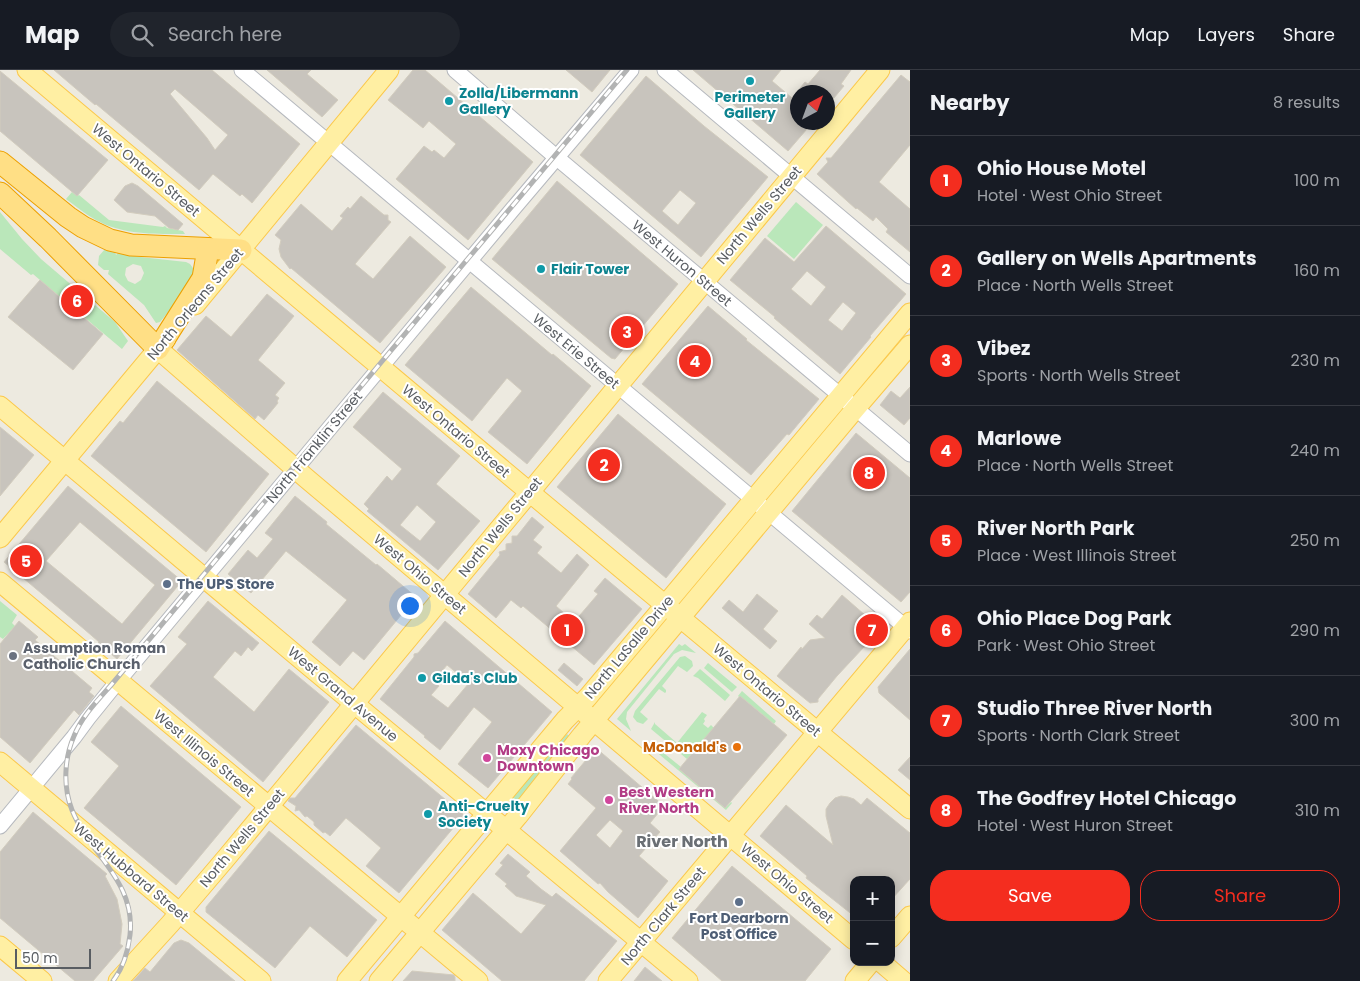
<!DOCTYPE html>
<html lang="en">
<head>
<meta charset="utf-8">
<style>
	:root { --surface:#171b24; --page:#20242c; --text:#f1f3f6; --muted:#9ea1a6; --line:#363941; --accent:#f42d1f }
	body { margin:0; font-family:Poppins,sans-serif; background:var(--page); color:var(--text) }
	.controls { position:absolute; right:15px; bottom:15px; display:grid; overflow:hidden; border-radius:10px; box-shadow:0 2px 12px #0003 }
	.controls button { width:45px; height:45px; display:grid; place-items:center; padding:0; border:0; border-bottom:1px solid var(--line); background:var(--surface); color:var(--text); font:25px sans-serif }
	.compass { position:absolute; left:790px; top:15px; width:45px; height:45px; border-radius:50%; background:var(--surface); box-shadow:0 2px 12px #0003; rotate:41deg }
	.scale { position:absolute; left:15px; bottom:12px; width:76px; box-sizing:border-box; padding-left:5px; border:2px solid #595d62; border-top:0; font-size:14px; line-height:18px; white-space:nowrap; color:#595d62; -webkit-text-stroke:4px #fff; paint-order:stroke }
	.you { position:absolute; left:409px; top:535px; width:18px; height:18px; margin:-12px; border:4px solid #fff; border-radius:50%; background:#1a73e8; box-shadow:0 0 0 8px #1a73e833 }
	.badge { display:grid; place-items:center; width:32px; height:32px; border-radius:50%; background:var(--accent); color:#fff; font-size:16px; font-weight:700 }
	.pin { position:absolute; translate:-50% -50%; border:2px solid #fff; box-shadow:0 1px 5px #0006 }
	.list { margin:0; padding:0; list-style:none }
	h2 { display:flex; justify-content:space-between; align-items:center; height:65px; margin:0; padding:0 20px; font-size:21px }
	h2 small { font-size:16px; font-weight:400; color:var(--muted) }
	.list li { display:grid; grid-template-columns:32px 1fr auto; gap:15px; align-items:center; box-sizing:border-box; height:90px; padding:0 20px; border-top:1px solid var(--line) }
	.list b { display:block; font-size:19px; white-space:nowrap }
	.list p { margin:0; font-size:16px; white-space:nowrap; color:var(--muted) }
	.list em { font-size:16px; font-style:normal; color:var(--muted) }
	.actions { display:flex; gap:10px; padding:15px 20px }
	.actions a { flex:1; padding:11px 0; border:1px solid var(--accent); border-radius:20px; text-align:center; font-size:18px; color:var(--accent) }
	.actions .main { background:var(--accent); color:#fff }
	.icon { flex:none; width:28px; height:28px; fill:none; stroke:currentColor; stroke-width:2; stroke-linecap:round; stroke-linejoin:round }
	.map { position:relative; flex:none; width:910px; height:911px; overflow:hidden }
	header { display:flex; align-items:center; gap:30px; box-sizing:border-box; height:70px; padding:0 25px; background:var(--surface); border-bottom:1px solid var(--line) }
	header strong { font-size:24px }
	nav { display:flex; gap:28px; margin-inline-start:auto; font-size:18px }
	.search { width:350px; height:45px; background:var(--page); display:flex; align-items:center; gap:12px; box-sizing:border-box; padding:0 18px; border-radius:28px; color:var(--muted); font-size:19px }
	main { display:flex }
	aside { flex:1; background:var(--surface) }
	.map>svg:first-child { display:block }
</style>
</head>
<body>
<header>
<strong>Map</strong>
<div class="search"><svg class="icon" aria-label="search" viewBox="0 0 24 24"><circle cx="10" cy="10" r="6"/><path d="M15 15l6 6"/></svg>Search here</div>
<nav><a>Map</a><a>Layers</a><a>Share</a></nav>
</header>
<main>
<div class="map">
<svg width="910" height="911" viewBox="0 0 910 911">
	<rect width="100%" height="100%" fill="#edeae0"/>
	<g fill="#bae7ba" fill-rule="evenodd">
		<path d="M 72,122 L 77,126 L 79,125 L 109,150 L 163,157 L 165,156 L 167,158 L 183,161 L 185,164 C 154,164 123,165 96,150 C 85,144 76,136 66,129 Z"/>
		<polygon points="796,132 823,155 794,189 767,166"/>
		<polygon points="0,142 22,169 41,189 115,252 128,271 122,279 40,210 33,204 31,205 0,179"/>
		<path d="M 105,179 L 115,182 L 116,185 L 118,183 L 140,187 L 186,192 L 190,194 L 195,201 L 191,214 L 160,252 L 156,253 L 144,235 L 108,204 L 109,200 L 104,200 L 98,195 L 99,186 ZM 133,194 L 141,196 L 144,203 L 141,210 L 135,214 L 128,211 L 125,205 L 126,198 Z"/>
		<polygon points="0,531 17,545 12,553 15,556 3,569 0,567"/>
		<polygon points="679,574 682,576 685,574 696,583 682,580 674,584 627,642 626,649 631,661 617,649"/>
		<polygon points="685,586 692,591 693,596 687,602 678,596 662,616 666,620 666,622 665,623 659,619 640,642 648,649 643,654 637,652 633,647 635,641 680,587"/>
		<polygon points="708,593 737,617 732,622 704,598"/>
		<polygon points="700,599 730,625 725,631 698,608 693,606"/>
		<polygon points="742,621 776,651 774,654 741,627 739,627 738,626"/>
		<polygon points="702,642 707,645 704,649 705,651 703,654 708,658 711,655 714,658 687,689 651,659 655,652 655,654 677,673"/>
		<polygon points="567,664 569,666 569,667 518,734 511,728"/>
		<polygon points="642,670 655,676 681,697 679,699 725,738 731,732 732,733 726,740"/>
	</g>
	<g fill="#c8c4bd" stroke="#d2ccbe" fill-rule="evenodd">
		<path d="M 54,0 L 212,0 L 300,74 L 252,133 L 242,124 L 240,126 L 213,104 L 199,120 L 96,34 L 95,35 ZM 175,19 L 228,65 L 215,80 L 207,68 L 170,24 Z"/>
		<polygon points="267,0 311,0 307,4 338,30 322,47"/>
		<polygon points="413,0 425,0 533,92 468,170 396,109 424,76 432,82 434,80 444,88 456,74 429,51 423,58 388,30"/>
		<polygon points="566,0 610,0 592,22"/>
		<polygon points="693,0 781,0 772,11 792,28 805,12 808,14 820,0 851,0 841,14 844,16 828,35 828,22 798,22 798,52 813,52 788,81"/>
		<polygon points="0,1 108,90 77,126 0,61"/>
		<polygon points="901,5 910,12 910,75 879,112 910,139 910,182 886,162 888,159 876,147 873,151 857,138 856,139 817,104 828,92 826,88 831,88"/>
		<path d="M 646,6 L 704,56 L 768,107 L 701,187 L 580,85 ZM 680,120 L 696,133 L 678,155 L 662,141 Z"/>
		<polygon points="557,111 678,214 615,289 611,288 492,189"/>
		<polygon points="132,113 138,116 183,154 178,160 169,158 155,146 127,142 114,130 125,116"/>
		<polygon points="361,126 384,145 388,145 388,150 391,152 355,194 373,209 410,166 446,197 380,273 291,198 290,199 281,187 279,179 281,170 275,165 301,134 332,161 343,148 340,146 348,137 350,139"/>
		<path d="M 826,156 L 906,224 L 870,266 L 871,267 L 840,304 L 774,248 L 775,247 L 730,210 L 765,168 L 794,192 ZM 807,201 L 826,217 L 811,236 L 791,219 ZM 843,232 L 856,243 L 842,261 L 828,250 Z"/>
		<polygon points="40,210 103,264 73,300 8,247"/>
		<polygon points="471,217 552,285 553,284 591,316 527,394 488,362 522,321 507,308 472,351 405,295"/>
		<polygon points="267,224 294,246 258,290 285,313 275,325 279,328 277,331 278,333 264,350 258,345 255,349 177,280 206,246 231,267"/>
		<polygon points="708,236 747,269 746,270 819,329 789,365 787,364 751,405 642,314"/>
		<polygon points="157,311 269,404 206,482 91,386 120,351 123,353"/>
		<polygon points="910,317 910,348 904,355 880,335 891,321 900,328"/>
		<path d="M 383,322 L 460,386 L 436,414 L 480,451 L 438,500 L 367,441 L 369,439 L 364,434 L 387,406 L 392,411 L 402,399 L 353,357 ZM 417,435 L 436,452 L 420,471 L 400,455 Z"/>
		<polygon points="618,344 726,434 666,508 557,417"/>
		<polygon points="0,357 34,385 0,426"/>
		<polygon points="856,363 910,408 910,522 901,532 792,441"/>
		<path d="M 68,416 L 182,511 L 117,589 L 98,573 L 99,572 L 84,559 L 4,492 ZM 80,452 L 155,515 L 122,554 L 46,491 Z"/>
		<polygon points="295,426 327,452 326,454 376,495 377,494 416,527 364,590 353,581 340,596 312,572 347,530 286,481 251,523 228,504 248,480 257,488 273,469 265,463"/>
		<polygon points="532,447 544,457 533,470 542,477 537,483 561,503 577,484 589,495 556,536 574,552 598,524 594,521 605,508 642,539 594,595 523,536 521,538 511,530 496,548 468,524 500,485 499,482 506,480 506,474 512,473 512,466 517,466"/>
		<polygon points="757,524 778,541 763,559 777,571 770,579 722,538 729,530 743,542"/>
		<polygon points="842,525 881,559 865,577 864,577 837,606 818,629 818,632 810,633 777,606 801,577 802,579 810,570 825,568 809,554 817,545 822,549"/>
		<polygon points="208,531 259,573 252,581 248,577 241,586 235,581 213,607 254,642 289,599 329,632 263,712 150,616 187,574 178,567"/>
		<polygon points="19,551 38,567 35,570 92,618 89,622 94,626 79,645 74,640 30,693 0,667 0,574"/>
		<path d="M 445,551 L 552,642 L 488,718 L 458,694 L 492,652 L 474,637 L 440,680 L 424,667 L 425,666 L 380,629 L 414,587 L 414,584 L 418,583 ZM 447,595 L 469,613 L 448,638 L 431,625 L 439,616 L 434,611 Z"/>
		<polygon points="910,579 910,650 879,623 878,617"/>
		<polygon points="564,593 583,609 577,616 558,600"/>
		<polygon points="740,626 787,665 725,738 679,699"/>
		<polygon points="121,636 241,737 176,815 84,738 119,696 91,672"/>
		<polygon points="356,655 464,745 399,823 366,796 381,778 365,764 346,748 330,766 325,762 323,763 314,755 314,752 307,746 305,747 299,740 295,741 296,736 288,731 290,728 295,728"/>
		<path d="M 596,678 L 664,736 L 650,753 L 660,762 L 639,786 L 668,811 L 638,848 L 608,822 L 600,813 L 598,814 L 560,781 L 596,738 L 568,714 L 572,709 L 571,708 ZM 610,750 L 623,761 L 610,778 L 596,765 Z"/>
		<polygon points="910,687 910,710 898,700"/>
		<polygon points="841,726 848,727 854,729 861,735 867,728 910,763 910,809 891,830 891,810 854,810 854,846 806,808 807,806 760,766 786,735 833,775 826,746 826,739 830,733 835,728"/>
		<polygon points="33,742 107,804 105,806 117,829 122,854 120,874 123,876 93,911 75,911 0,848 0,782"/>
		<polygon points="269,761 377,850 347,887 310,856 275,898 206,842 206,837"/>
		<polygon points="508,784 530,802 526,806 541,819 552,827 556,823 617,871 584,911 502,911 442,860 473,823 521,864 546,835 516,826 505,816 507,814 495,804 503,795 500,793"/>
		<polygon points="732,796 831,879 805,911 722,911 672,868"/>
		<polygon points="181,870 189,873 235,911 133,911 145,898 150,902 174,873"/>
		<polygon points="645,897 662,911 634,911"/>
		<polygon points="412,901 454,905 455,907 455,911 403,911"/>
	</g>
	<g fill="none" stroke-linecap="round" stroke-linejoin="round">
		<defs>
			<g id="minor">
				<polyline points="242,0 910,561"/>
				<polyline points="455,0 556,87 910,384"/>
				<polyline points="665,0 910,206"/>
				<polyline points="0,756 74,667 88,648 118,611 512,140 631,0"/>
			</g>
			<g id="major">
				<polyline points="27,0 515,410 910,739"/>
				<polyline points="195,235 389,0"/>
				<polyline points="158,279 306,408 854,870"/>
				<polyline points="0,336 309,596 688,911"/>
				<polyline points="0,468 166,269"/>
				<polyline points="0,512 478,911"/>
				<polyline points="0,692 261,911"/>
				<polyline points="891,868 910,846"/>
				<polyline points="0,876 42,911"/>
				<polyline points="881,892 903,911"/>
				<polyline points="118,911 170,854 227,787 880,0"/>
				<polyline points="347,911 565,650 588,627 910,243"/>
				<polyline points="379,911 518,746 582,665 856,338 910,275"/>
				<polyline points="608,911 910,552"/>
				<polyline points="855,911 871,892"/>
			</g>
			<g id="highway">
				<polyline points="0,92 68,147 83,157 110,170 131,175 241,180"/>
				<polyline points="0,123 48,168 158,279 203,208 208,179"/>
			</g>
		</defs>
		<use href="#minor" stroke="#b6b9be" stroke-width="17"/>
		<use href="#major" stroke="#fbc84b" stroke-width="21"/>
		<use href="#highway" stroke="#eda000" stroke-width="23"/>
		<use href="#minor" stroke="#fff" stroke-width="15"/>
		<use href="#major" stroke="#ffefa3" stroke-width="19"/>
		<use href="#highway" stroke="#ffdf85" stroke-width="21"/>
		<defs>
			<path id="rail" d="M 113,911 C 123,898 128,882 130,865 C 136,811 90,785 72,740 C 63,717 64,689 74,666 C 82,646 98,630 112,614 L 471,185 L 627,0"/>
		</defs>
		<use href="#rail" stroke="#b2b3b3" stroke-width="5"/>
		<use href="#rail" stroke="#fff" stroke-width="3" stroke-dasharray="9" stroke-linecap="butt"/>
	</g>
	<g fill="#0f9aa8" stroke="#fff" stroke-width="2">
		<circle cx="750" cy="11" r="5"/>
		<circle cx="449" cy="31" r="5"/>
		<circle cx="541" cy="199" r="5"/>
		<circle cx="422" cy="608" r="5"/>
		<circle cx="428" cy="744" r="5"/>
	</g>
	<g fill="#5c6f8a" stroke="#fff" stroke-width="2">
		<circle cx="167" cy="514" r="5"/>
		<circle cx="739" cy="832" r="5"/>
	</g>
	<circle fill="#6b7280" stroke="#fff" stroke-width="2" cx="13" cy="586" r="5"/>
	<circle fill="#e8710a" stroke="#fff" stroke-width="2" cx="737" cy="677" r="5"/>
	<g fill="#d1479c" stroke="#fff" stroke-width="2">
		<circle cx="487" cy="688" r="5"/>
		<circle cx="609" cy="730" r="5"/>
	</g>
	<g text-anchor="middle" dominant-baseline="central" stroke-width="4" stroke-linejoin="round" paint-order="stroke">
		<g font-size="14" font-weight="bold" fill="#0d838f" stroke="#fff" text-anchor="start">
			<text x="459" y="23">Zolla/Libermann<tspan x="459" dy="16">Gallery</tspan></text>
			<text x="750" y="27" text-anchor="middle">Perimeter<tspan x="750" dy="16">Gallery</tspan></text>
			<text x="551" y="199">Flair Tower</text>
			<text x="432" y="608">Gilda's Club</text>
			<text x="438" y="736">Anti-Cruelty<tspan x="438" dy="16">Society</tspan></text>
		</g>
		<g font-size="14" fill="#595d62" stroke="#fff">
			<text transform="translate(146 100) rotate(40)">West Ontario Street</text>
			<text transform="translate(759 145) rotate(-50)">North Wells Street</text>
			<text transform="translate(682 193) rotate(40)">West Huron Street</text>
			<text transform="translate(195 234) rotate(-50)">North Orleans Street</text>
			<text transform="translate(576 281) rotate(40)">West Erie Street</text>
			<text transform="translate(456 361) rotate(40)">West Ontario Street</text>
			<text transform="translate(314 377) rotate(-50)">North Franklin Street</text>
			<text transform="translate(500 457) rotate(-51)">North Wells Street</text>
			<text transform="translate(420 504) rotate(40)">West Ohio Street</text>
			<text transform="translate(629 577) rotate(-50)">North LaSalle Drive</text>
			<text transform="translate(767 620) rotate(40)">West Ontario Street</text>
			<text transform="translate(343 624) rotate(40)">West Grand Avenue</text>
			<text transform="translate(204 683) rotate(40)">West Illinois Street</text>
			<text transform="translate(242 768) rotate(-50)">North Wells Street</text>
			<text transform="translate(131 802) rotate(40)">West Hubbard Street</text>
			<text transform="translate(787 813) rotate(40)">West Ohio Street</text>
			<text transform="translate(663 846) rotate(-50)">North Clark Street</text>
		</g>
		<g font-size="14" font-weight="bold" fill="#4e5e75" stroke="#fff" text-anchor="start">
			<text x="177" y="514">The UPS Store</text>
			<text x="739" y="848" text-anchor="middle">Fort Dearborn<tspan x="739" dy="16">Post Office</tspan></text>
		</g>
		<g font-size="14" font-weight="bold" fill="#5b616d" stroke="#fff" text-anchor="start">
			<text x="23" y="578">Assumption Roman<tspan x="23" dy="16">Catholic Church</tspan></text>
		</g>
		<g font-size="14" font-weight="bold" fill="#c56008" stroke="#fff" text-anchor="end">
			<text x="727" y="677">McDonald's</text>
		</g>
		<g font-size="14" font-weight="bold" fill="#b23c85" stroke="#fff" text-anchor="start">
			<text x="497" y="680">Moxy Chicago<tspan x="497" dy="16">Downtown</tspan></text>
			<text x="619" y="722">Best Western<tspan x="619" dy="16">River North</tspan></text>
		</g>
		<g font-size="16" font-weight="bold" fill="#6a6f74" stroke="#fff">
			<text x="682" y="771">River North</text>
		</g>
	</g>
</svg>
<div class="controls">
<button>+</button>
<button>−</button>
</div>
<svg class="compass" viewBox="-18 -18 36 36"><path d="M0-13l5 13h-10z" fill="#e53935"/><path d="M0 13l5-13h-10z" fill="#9ea1a6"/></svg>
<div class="scale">50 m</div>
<div class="you"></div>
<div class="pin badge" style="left:567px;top:560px">1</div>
<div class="pin badge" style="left:604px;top:395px">2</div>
<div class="pin badge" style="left:627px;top:262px">3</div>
<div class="pin badge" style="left:695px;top:291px">4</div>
<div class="pin badge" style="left:26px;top:491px">5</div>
<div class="pin badge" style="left:77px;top:231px">6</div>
<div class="pin badge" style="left:872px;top:560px">7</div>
<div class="pin badge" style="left:869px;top:403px">8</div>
</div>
<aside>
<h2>Nearby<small>8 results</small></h2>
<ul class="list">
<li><span class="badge">1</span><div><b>Ohio House Motel</b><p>Hotel · West Ohio Street</p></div><em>100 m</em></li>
<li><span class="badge">2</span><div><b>Gallery on Wells Apartments</b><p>Place · North Wells Street</p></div><em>160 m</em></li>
<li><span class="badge">3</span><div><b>Vibez</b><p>Sports · North Wells Street</p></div><em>230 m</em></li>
<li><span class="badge">4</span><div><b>Marlowe</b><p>Place · North Wells Street</p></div><em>240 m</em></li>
<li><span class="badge">5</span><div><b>River North Park</b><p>Place · West Illinois Street</p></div><em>250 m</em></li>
<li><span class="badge">6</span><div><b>Ohio Place Dog Park</b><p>Park · West Ohio Street</p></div><em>290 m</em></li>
<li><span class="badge">7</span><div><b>Studio Three River North</b><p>Sports · North Clark Street</p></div><em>300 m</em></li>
<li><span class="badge">8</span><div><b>The Godfrey Hotel Chicago</b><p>Hotel · West Huron Street</p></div><em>310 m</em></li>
</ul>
<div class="actions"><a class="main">Save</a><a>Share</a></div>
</aside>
</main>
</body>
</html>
